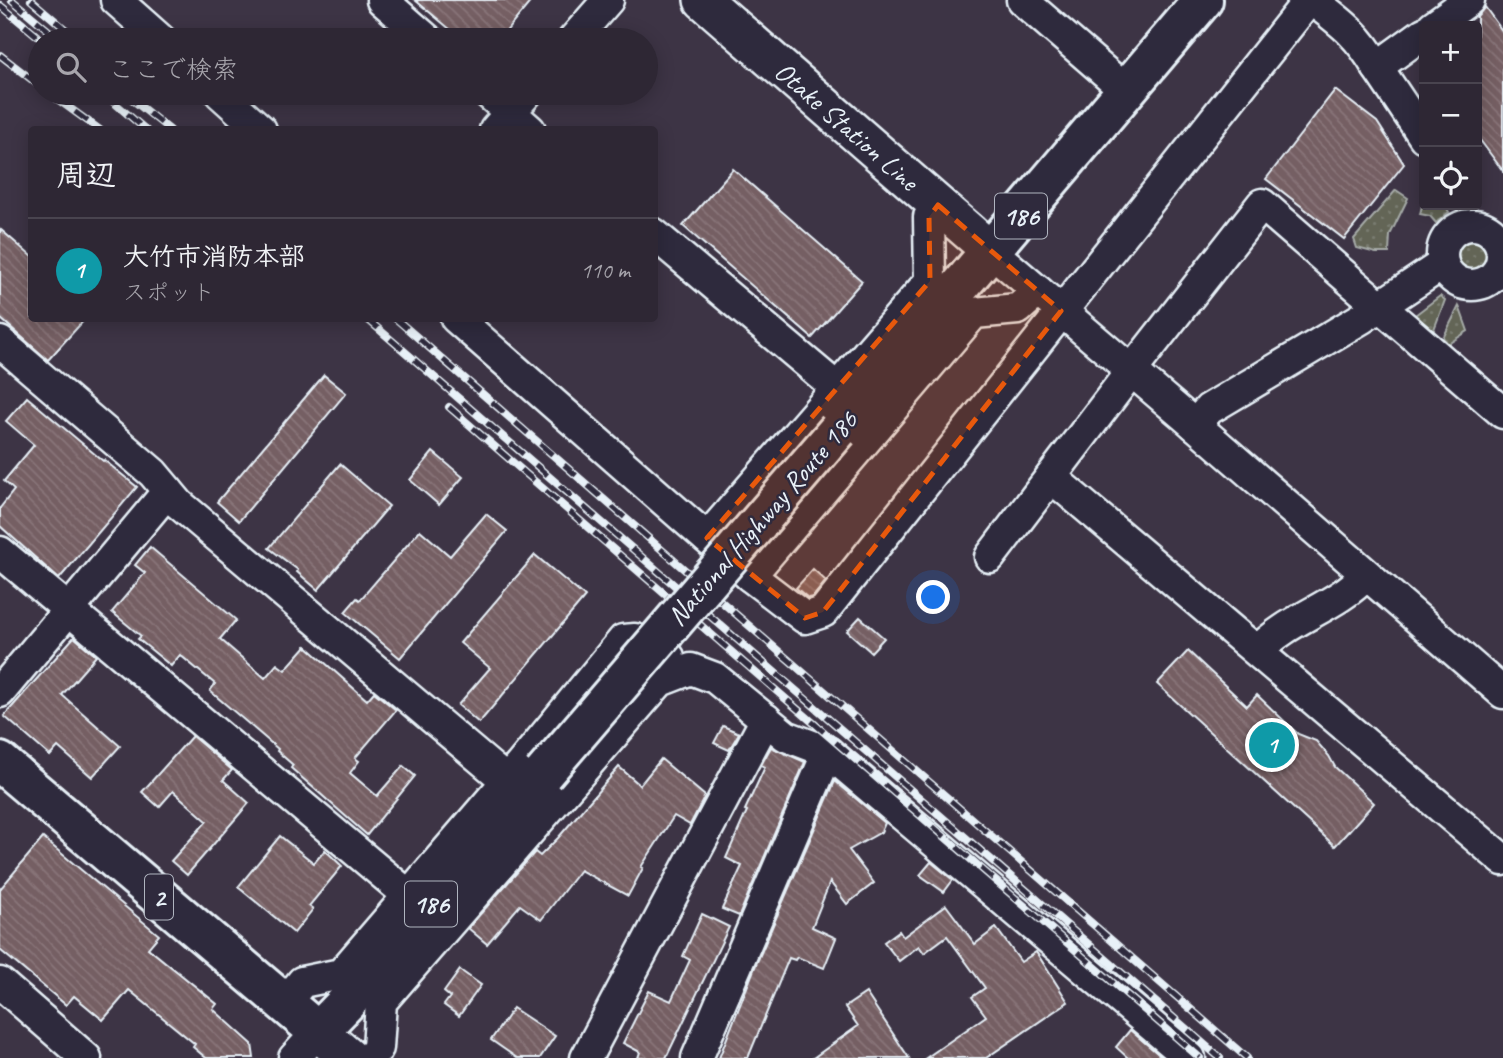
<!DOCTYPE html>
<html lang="ja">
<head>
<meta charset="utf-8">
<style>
	:root { --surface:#2e2734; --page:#3a3340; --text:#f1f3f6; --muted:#a7a5ac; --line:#49444f; --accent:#95b2f1 }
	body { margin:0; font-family:Caveat,"Klee One",sans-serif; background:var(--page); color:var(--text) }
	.controls { position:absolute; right:21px; top:21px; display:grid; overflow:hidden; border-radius:7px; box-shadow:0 4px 18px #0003 }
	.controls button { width:63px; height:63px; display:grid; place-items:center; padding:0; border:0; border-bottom:2px solid var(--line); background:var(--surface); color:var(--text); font:35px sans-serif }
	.you { position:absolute; left:934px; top:598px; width:24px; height:24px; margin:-18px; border:5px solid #fff; border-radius:50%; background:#1a73e8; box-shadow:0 0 0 10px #1a73e833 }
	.badge { display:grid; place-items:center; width:46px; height:46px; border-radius:50%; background:var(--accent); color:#fff; font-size:23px; font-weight:700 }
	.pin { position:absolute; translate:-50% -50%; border:4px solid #fff; box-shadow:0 2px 7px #0006 }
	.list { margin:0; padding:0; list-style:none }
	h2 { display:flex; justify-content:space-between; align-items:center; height:91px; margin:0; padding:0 28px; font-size:30px }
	h2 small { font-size:23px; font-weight:400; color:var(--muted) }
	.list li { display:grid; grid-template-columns:46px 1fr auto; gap:21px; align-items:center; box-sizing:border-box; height:105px; padding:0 28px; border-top:2px solid var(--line) }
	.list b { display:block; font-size:26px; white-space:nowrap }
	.list p { margin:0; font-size:23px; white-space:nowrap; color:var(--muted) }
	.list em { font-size:23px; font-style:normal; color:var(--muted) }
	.icon { flex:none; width:38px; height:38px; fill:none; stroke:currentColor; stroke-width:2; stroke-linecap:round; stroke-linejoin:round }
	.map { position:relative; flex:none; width:1503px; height:1058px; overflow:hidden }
	.search { position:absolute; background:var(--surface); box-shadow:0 4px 18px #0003; left:28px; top:28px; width:630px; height:77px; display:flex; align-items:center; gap:18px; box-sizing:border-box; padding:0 24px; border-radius:38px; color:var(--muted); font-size:26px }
	.panel { position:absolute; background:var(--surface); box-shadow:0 4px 18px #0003; left:28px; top:126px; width:630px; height:196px; border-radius:7px }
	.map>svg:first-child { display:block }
</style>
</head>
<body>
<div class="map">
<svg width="1503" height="1058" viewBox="0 0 1503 1058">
	<defs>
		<pattern id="grass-dots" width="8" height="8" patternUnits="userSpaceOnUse" patternTransform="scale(1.75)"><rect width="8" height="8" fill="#636557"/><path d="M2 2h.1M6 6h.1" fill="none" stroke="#797c70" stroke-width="1.8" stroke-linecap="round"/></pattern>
		<pattern id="building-back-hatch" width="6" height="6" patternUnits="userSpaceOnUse" patternTransform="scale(1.75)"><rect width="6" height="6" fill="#755e63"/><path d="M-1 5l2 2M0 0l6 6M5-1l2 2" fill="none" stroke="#89767a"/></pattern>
	</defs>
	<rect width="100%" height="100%" fill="#3d3445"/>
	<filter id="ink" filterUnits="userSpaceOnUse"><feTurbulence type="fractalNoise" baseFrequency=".0143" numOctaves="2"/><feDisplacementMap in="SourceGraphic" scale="14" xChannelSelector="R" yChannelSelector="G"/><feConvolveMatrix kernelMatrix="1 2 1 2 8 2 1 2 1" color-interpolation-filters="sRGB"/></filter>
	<g filter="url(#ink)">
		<g fill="url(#grass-dots)" stroke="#a6aba8" stroke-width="2">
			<polygon points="1396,190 1408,198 1390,235 1389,253 1376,253 1357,248 1354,239"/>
			<polygon points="1424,198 1424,205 1445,205 1449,212 1436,223 1430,216 1420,214"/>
			<circle cx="1473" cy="255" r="15"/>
			<polygon points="1440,296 1445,300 1433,332 1415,315"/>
			<polygon points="1459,306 1468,331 1448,344 1443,338"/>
		</g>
		<g fill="url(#building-back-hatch)" stroke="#e8f1f8" stroke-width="2">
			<polygon points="415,0 532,0 499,40 463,40"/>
			<polygon points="1485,7 1503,32 1503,171 1477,136 1477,16"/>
			<polygon points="1335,90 1377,122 1404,164 1344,239 1266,179"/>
			<polygon points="733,169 862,281 812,338 683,226"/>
			<polygon points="0,229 32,257 32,318 86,318 48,360 0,318"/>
			<polygon points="324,375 346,393 239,521 217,502"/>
			<polygon points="27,397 103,461 104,460 137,487 59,579 0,526 0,508 14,490 4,481 34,445 6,421"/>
			<polygon points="433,452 463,477 439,505 410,480"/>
			<polygon points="340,464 389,506 318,590 297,572 298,570 269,548"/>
			<polygon points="486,514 507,531 400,658 345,612 357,598 360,600 420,530 450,556"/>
			<polygon points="150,547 236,620 220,639 265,678 277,664 285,670 306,646 367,700 374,692 396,710 355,758 359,761 350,773 377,796 403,766 415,776 367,835 291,768 293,765 277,751 278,749 210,691 215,684 180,655 171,666 138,639 141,636 112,612 145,573 135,565"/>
			<polygon points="535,555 585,597 479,723 458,705 490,668 460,643"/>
			<polygon points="813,569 826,581 813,597 808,598 796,588"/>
			<polygon points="860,617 884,638 871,652 847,631"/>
			<polygon points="74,637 96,656 62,695 120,746 92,777 58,747 50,756 4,716"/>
			<polygon points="1188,651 1247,706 1257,695 1298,734 1316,741 1329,756 1335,767 1374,803 1335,846 1157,684"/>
			<polygon points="723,726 739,733 729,750 714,743"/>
			<polygon points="192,736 232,770 223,780 249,803 187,875 171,861 207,821 173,791 159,807 142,792"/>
			<polygon points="771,747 805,762 739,916 722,909 742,866 726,858 747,811 745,810 765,767 761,765"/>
			<polygon points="661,759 705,796 690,825 674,816 641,867 643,868 628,896 580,870 541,920 520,905 487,944 468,928 535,852 540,856 558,838 619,767 640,785"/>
			<polygon points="835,781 885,823 881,832 849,850 874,883 847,904 830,882 812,927 836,938 824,968 797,957 795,960 789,958 748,1058 719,1058 757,962"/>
			<polygon points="280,836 314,863 325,850 342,866 309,906 313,909 294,933 238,887"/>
			<polygon points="43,838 159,935 148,948 217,1004 213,1009 252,1044 254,1058 206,1058 193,1047 195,1044 129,990 103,1020 74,996 66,1005 0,950 0,889"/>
			<polygon points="931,862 953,880 944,892 920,875"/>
			<polygon points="946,905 975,944 996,928 1021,962 1036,952 1068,1002 986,1058 926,1058 986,1016 972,997 985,988 947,936 924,953 919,946 899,961 884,942 899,931 903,937"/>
			<polygon points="702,914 729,927 666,1058 638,1058 640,1052 623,1043 649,991 671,1001 690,960 683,956"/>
			<polygon points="460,970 481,985 459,1016 444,1005 450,997 444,992"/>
			<polygon points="866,993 909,1058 813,1058 858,1026 845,1007"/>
			<polygon points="513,1008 555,1036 540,1058 517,1058 491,1040"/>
			<polygon points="1130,1030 1163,1058 1128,1058 1116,1047"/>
		</g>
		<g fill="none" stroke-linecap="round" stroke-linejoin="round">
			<defs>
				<g id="minor">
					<polyline points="116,0 161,40"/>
					<polyline points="382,0 428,40"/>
					<polyline points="1022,0 1127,91"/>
					<path d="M 1312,0 C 1342,23 1358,34 1377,67 L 1424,33"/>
					<polyline points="1433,26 1469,0"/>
					<polyline points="573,40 608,0"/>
					<polyline points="1377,67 1424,137"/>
					<polyline points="220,93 261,130"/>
					<polyline points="488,93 530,130"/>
					<polyline points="495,130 527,93"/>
					<circle cx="1472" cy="255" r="30"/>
					<polyline points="654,234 837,388"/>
					<polyline points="991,251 1195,425 1503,693"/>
					<polyline points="456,318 750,576 805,618 823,612 1309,0"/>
					<polyline points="0,342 153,473 179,504 507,781"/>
					<polyline points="1195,425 1209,409 1362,318 1443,264"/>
					<polyline points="1051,477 1503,860"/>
					<polyline points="707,538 930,281 929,217 938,205"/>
					<polyline points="0,552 408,895"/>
					<polyline points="990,557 1132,370 1262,204 1503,413"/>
					<polyline points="750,576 974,313 1018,309 1038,291"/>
					<path d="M 1258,651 C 1288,618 1335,608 1366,575"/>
					<polyline points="0,692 168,491"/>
					<polyline points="0,983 86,1058"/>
					<polyline points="285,1003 302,982 341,974 507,781 623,640 635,639 669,657"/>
					<polyline points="294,1058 317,1033"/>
					<polyline points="370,1058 378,1048 381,1002 660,681 691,669 715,678 786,736 828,752 1190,1058"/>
					<polyline points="586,1058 766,719"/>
					<polyline points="697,1058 828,752"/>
				</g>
				<g id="major">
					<path id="s1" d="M 703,0 L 991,251"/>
				</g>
				<g id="highway">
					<polyline points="838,430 1203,0"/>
					<polyline points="0,762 349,1058"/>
					<polyline points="317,1033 346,1003 543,774"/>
				</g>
			</defs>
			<use href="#minor" stroke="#e8f1f8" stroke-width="35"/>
			<use href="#major" stroke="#e8f1f8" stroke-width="42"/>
			<use href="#highway" stroke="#e8f1f8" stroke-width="44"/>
			<use href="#minor" stroke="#2f2a3d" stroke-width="30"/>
			<use href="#major" stroke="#2f2a3d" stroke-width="37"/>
			<use href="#highway" stroke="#2f2a3d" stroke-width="38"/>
			<defs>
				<g id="rail">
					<polyline points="12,0 60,40"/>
					<polyline points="31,0 78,40"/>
					<polyline points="0,5 42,40"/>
					<polyline points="0,55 40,86"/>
					<polyline points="49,93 100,130"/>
					<polyline points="103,93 146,130"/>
					<polyline points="124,93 170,130"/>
					<polyline points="366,318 1220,1058"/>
					<polyline points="395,318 1247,1058"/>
					<polyline points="449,407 1200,1058"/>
				</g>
			</defs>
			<use href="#rail" stroke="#e8f1f8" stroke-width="8"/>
			<use href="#rail" stroke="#2f2a3d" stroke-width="5" stroke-dasharray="16" stroke-linecap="butt"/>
			<defs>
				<polyline id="highway-bridge" points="543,774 838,430"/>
			</defs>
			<use href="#highway-bridge" stroke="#e8f1f8" stroke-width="44" stroke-linecap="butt"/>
			<use href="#highway-bridge" stroke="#2f2a3d" stroke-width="38"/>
		</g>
	</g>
	<path fill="#e8590c" fill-opacity="0.2" stroke="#e8590c" stroke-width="5" stroke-dasharray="14 9" stroke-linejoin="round" d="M 938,205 L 1061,311 L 823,612 L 805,618 L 707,538 L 930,281 L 929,217 Z"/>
	<g text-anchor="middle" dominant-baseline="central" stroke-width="5" stroke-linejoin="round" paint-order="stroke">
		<g fill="#2f2a3d" stroke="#b0b5c0" stroke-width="2">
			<rect x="995" y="193.5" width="52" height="45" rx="5"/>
			<rect x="145" y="874.5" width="28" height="45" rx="5"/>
			<rect x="405" y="881.5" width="52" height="45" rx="5"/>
		</g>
		<g font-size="26" font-weight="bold" fill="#e8f1f8">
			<text x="1021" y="216">186</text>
			<text x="159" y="897">2</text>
			<text x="431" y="904">186</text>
		</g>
		<g font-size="28" fill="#e8f1f8" stroke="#2f2a3d">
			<text stroke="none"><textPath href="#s1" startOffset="191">Otake Station Line</textPath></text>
			<text transform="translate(762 518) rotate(-49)">National Highway Route 186</text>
		</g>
	</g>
</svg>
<div class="controls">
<button>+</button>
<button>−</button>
<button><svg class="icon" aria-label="locate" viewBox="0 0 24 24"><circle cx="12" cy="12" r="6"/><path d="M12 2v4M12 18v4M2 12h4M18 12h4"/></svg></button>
</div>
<div class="you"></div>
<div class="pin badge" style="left:1272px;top:745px;background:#0f9aa8">1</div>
<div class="search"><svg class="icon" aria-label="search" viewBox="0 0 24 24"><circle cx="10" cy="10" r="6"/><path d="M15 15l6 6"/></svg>ここで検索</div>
<section class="panel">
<h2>周辺<small></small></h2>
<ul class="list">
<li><span class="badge" style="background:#0f9aa8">1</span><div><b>大竹市消防本部</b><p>スポット</p></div><em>110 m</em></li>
</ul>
</section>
</div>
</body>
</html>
